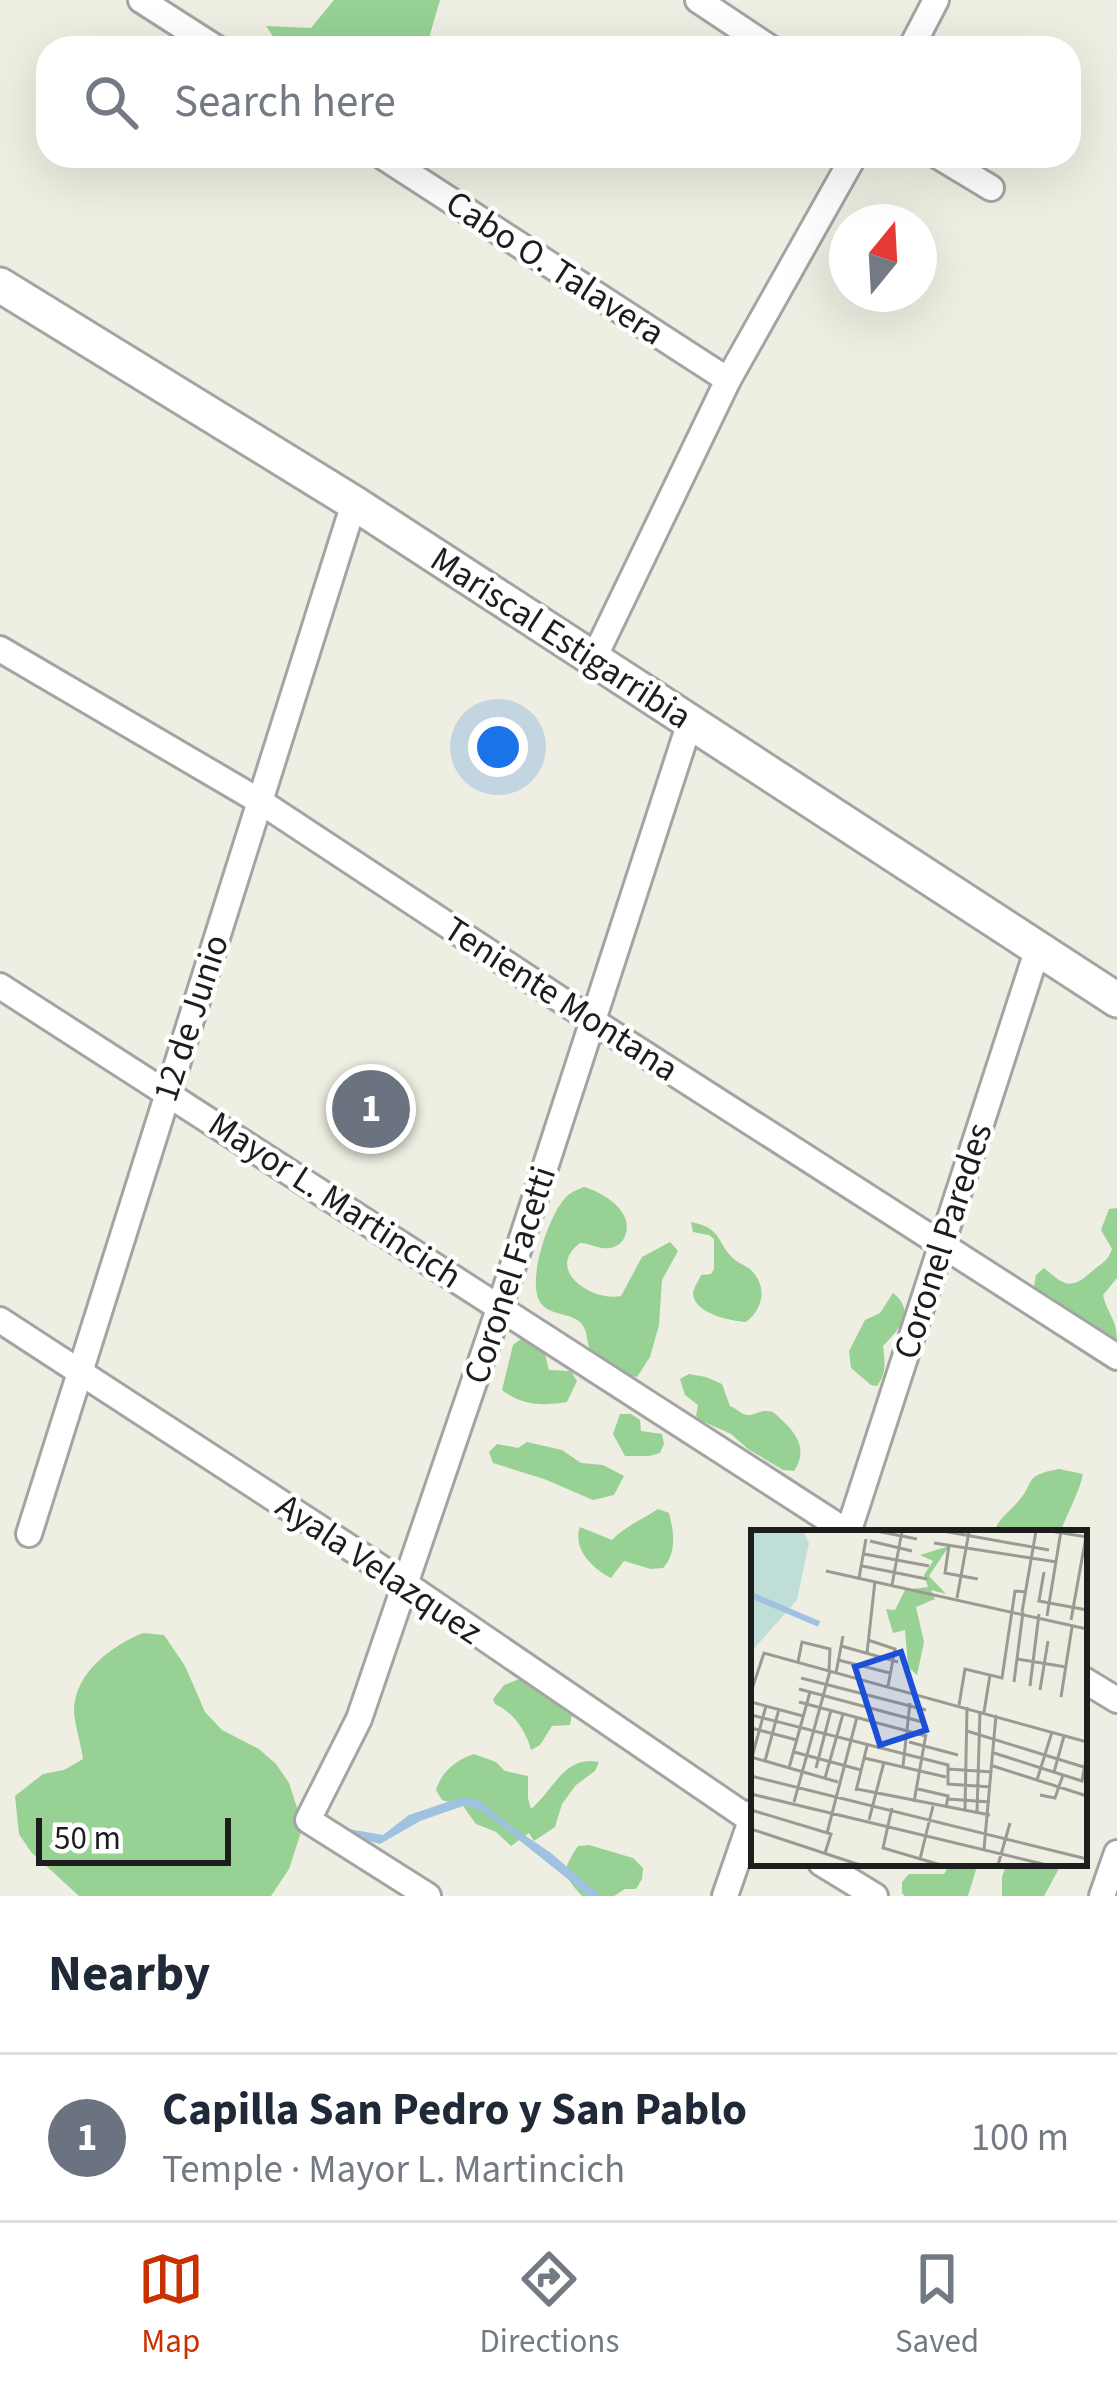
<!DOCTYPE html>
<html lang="en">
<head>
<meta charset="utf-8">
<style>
	:root { --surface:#fff; --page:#f2f2f3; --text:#1f2937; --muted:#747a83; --line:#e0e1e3; --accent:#ca3100 }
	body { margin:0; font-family:"Source Sans 3",sans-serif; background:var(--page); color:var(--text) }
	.compass { position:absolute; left:829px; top:204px; width:108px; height:108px; border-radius:50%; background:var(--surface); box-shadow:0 12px 48px #0002; rotate:18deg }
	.scale { position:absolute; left:36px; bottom:30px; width:195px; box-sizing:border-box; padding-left:12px; border:6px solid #1d1d1d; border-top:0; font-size:33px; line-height:42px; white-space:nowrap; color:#1d1d1d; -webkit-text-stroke:9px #fff; paint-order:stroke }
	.you { position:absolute; left:498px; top:747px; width:42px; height:42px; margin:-30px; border:9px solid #fff; border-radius:50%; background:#1a73e8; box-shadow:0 0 0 18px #1a73e833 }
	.badge { display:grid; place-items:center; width:78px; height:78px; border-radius:50%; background:var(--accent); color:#fff; font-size:39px; font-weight:700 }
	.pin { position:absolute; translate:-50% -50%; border:6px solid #fff; box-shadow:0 3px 12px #0006 }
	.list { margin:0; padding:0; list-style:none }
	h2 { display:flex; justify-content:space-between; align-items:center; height:156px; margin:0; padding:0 48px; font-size:51px }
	h2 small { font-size:39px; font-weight:400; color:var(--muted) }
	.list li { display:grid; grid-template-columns:78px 1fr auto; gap:36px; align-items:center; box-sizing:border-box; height:168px; padding:0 48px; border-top:3px solid var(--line) }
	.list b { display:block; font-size:45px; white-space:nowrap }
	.list p { margin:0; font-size:39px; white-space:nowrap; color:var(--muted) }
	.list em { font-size:39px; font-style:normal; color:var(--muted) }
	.icon { flex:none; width:66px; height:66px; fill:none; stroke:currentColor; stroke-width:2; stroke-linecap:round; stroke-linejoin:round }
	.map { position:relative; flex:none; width:1117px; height:1896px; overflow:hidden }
	.search { position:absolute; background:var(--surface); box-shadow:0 12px 48px #0002; left:36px; right:36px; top:36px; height:132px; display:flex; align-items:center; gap:30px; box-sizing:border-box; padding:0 42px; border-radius:36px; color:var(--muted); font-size:45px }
	.sheet { height:324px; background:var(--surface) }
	nav { display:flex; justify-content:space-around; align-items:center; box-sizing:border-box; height:168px; border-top:3px solid var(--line); background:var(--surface); font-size:33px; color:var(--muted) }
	nav a { display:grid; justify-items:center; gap:6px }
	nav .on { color:var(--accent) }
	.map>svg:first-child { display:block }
</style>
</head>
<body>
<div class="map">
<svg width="1117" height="1896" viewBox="0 0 1117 1896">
	<rect width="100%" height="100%" fill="#efeee2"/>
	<g fill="#97d194">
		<polygon points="334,0 440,0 426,48 281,48 266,26 311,28"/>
		<path d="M 584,1187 C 603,1192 635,1212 625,1236 C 623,1242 617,1247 610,1248 C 600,1250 590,1243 580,1243 C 544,1270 592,1302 621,1296 L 642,1257 L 670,1242 L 678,1251 L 662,1280 L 659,1325 L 650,1357 L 637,1377 C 621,1375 596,1365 590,1350 C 586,1340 588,1331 581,1323 C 570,1312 549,1316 540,1302 C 526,1280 550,1212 567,1196 C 573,1191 577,1190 584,1187 Z"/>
		<path d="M 1117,1208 L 1117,1278 L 1103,1295 C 1108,1316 1117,1318 1117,1342 L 1107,1346 L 1070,1311 L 1050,1301 L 1034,1286 L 1036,1275 L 1044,1268 C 1063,1284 1070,1291 1090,1273 C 1101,1263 1107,1263 1112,1249 L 1101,1230 L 1109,1209 Z"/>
		<path d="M 691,1222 C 723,1228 716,1243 734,1259 C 739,1264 746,1265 751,1270 C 768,1287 763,1309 746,1322 C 731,1321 695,1314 693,1294 C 693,1289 699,1280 701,1275 L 711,1274 L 714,1269 L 714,1239 L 709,1235 L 693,1232 Z"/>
		<path d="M 893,1293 C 917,1312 898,1330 883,1346 C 885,1361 887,1373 877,1386 L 871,1385 L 851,1368 L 849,1351 L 865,1320 L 880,1313 Z"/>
		<path d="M 530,1332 L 544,1350 L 549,1370 L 571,1371 L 577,1381 L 567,1402 C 544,1406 522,1406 502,1390 L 513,1345 Z"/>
		<path d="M 689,1374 L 706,1377 L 722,1384 L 730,1406 C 736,1408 741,1414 747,1415 C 754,1416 760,1410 767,1411 C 775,1411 777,1416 783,1421 C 799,1436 807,1452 794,1471 L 783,1470 L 748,1449 L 731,1434 L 700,1420 L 696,1416 L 698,1405 L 685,1395 L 680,1379 Z"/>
		<polygon points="620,1414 631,1414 640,1420 641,1431 662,1434 664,1444 660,1453 649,1456 625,1456 613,1434"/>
		<polygon points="527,1442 562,1450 581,1463 603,1465 624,1476 614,1495 593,1500 544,1479 493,1463 489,1452 497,1444 518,1448"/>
		<path d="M 1059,1469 L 1083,1474 C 1079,1494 1067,1513 1060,1533 L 976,1533 L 996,1527 C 1002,1516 1008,1513 1016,1504 C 1037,1482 1021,1476 1059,1469 Z"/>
		<path d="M 658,1509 L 669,1513 C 674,1532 677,1553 663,1568 L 651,1569 L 624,1561 L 611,1578 C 593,1569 572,1549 580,1527 L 612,1540 C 625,1526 642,1520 658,1509 Z"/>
		<path d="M 143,1633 L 164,1635 L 185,1666 L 205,1712 L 222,1730 L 259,1749 L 276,1764 L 289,1783 L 303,1826 L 289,1869 L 271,1896 L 79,1896 L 31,1852 L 19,1834 L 15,1796 L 43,1774 L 64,1770 L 83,1759 C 81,1744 74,1722 74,1710 C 75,1673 111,1646 143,1633 Z"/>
		<path d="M 522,1678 L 569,1708 L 572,1714 L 570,1725 L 552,1726 L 540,1745 L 531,1750 C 526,1731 514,1713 495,1704 L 493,1699 L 504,1685 Z"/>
		<path d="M 474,1754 L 496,1762 L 505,1771 L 528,1776 L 528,1798 L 531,1809 C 554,1790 564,1755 599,1762 L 595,1771 L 576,1785 L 562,1804 L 555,1827 L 534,1841 L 529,1833 L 511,1846 L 496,1832 L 476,1824 L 463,1806 L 442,1800 L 436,1790 C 442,1771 456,1760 474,1754 Z"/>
		<path d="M 589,1845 L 633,1858 L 643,1868 L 642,1879 L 636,1889 L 625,1889 L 614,1896 L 582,1896 C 562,1874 562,1870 578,1846 Z"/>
		<polygon points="951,1863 978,1863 968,1896 905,1896 902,1893 902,1882 909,1874 944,1874"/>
		<polygon points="1007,1863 1062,1863 1044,1896 1002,1896 1002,1877"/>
	</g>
	<polygon fill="#9fc2e0" points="462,1797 479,1800 511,1826 551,1853 601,1896 589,1896 484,1812 466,1805 420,1821 380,1844 348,1835 343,1828 383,1835 409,1815"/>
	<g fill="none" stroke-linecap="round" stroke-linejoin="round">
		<defs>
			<g id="minor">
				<polyline points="141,0 216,48"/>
				<polyline points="698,0 770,48"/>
				<polyline points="911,48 936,0"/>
				<polyline points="382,156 728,380"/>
				<polyline points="938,156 991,188"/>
				<polyline points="0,649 261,802 593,1021 1117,1357"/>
				<polyline points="593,660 728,380 854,156"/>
				<polyline points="0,986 849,1533"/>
				<polyline points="0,1320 404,1583 754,1822"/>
				<polyline points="848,1533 1038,948"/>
				<polyline points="29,1534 354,503"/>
				<polyline points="1084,1680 1117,1700"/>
				<polyline points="821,1863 875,1896"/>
				<polyline points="428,1896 308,1820 359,1719 500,1306 690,722"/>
				<polyline points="725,1896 754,1812"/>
				<polyline points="1102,1896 1117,1853"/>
			</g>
			<polyline id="tertiary" points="0,285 354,503 1117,1000"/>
		</defs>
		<use href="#minor" stroke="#a4a4a4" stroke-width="30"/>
		<use href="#tertiary" stroke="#a4a4a4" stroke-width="39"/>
		<use href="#minor" stroke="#fff" stroke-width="24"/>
		<use href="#tertiary" stroke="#fff" stroke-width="33"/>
	</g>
	<g text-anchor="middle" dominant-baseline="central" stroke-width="9" stroke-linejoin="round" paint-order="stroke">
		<g font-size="36" fill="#1d1d1d" stroke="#fff">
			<text transform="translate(555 268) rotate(33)">Cabo O. Talavera</text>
			<text transform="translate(561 638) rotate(33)">Mariscal Estigarribia</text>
			<text transform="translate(561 999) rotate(33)">Teniente Montana</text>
			<text transform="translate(191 1018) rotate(-72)">12 de Junio</text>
			<text transform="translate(335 1200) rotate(33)">Mayor L. Martincich</text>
			<text transform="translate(943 1241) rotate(-72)">Coronel Paredes</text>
			<text transform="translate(510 1275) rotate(-72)">Coronel Facetti</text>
			<text transform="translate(379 1569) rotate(34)">Ayala Velazquez</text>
		</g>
	</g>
	<g transform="translate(751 1530)">
		<rect width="336" height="336" fill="#efeee2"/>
		<path d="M 198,16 L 178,46 L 195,64 L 180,60 L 184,69 L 165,77 L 173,112 L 166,145 L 157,137 L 154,100 L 142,103 L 135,79 L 144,80 L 154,60 L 177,57 L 173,45 L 182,31 L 169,25 Z" fill="#97d194"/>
		<path d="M 0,1 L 52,1 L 58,13 L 46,70 L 0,122 Z" fill="#beded7"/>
		<path fill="none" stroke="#9fc2e0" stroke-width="6" d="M 0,65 L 68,94"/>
		<path fill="none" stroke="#9b9a93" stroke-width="3" d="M 125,1 L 166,9M 192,1 L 298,20M 299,1 L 336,7M 119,11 L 161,21M 183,13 L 306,32M 198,15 L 194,43 L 227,49M 113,24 L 178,36M 111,36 L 176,49M 75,41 L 336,99M 293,42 L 288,71 L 336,80M 108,48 L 115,9M 141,55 L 151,1M 206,68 L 218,2M 271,82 L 285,1M 296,86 L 310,1M 320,90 L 336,1M 117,110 L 144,119 L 137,156M 90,116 L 147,132M 116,123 L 124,51M 266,129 L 315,137M 87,130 L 139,143M 47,132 L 51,112 L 79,119 L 78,140M 85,143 L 92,106M 50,148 L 175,180M 263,152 L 272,82M 279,156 L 288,84M 48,159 L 175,193M 289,160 L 297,111M 0,162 L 13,123 L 336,212M 310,167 L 321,97M 0,172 L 52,186M 48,172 L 175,206M 208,175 L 214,139 L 251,148 L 264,61 L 275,62M 233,182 L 239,145M 0,185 L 197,235 L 197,254 L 240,257M 0,198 L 46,210M 216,201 L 336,238M 158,212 L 207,225M 43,222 L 110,240M 243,223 L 290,238M 0,227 L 87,252M 1,227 L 15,176M 113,228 L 195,247M 14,231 L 28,179M 152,236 L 159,173M 242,236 L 336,266M 38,238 L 59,162M 65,238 L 80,180M 290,238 L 331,251 L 336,224M 197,239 L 241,242M 303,242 L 313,206M 0,246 L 336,329M 74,248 L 92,184M 286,250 L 301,202M 106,259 L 239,285M 167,259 L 197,266 L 195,278M 105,261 L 116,216M 0,264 L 296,335M 289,265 L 304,268 L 312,245M 197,269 L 239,272M 43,272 L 79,141M 163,272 L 175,204M 141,278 L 132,318 L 190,335M 0,280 L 80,304 L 74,323M 214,281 L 216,177M 226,283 L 229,181M 118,290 L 133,232M 0,299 L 109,335M 76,303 L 106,187M 233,319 L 245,185M 169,329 L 182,276M 247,335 L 259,293"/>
		<path fill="#1d4ed8" fill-opacity="0.15" stroke="#1d4ed8" stroke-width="6" d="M 150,122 L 175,200 L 129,215 L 104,137 Z"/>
		<rect width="336" height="336" fill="none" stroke="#1d1d1d" stroke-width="6"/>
	</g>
</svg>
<svg class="compass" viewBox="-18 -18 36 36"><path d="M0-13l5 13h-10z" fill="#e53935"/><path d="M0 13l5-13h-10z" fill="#747a83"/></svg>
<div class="scale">50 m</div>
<div class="you"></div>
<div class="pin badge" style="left:371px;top:1109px;background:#6b7280">1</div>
<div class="search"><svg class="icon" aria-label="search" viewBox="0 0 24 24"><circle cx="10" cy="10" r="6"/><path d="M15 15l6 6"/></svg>Search here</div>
</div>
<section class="sheet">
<h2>Nearby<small></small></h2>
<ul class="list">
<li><span class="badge" style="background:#6b7280">1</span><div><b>Capilla San Pedro y San Pablo</b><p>Temple · Mayor L. Martincich</p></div><em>100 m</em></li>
</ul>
</section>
<nav>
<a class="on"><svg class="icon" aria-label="map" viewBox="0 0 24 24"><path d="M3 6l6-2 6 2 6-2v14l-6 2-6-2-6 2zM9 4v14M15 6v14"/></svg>Map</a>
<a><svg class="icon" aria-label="directions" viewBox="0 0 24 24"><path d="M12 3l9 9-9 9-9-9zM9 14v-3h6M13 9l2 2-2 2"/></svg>Directions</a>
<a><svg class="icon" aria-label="saved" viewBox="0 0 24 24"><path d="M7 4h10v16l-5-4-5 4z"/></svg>Saved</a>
</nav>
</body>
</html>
